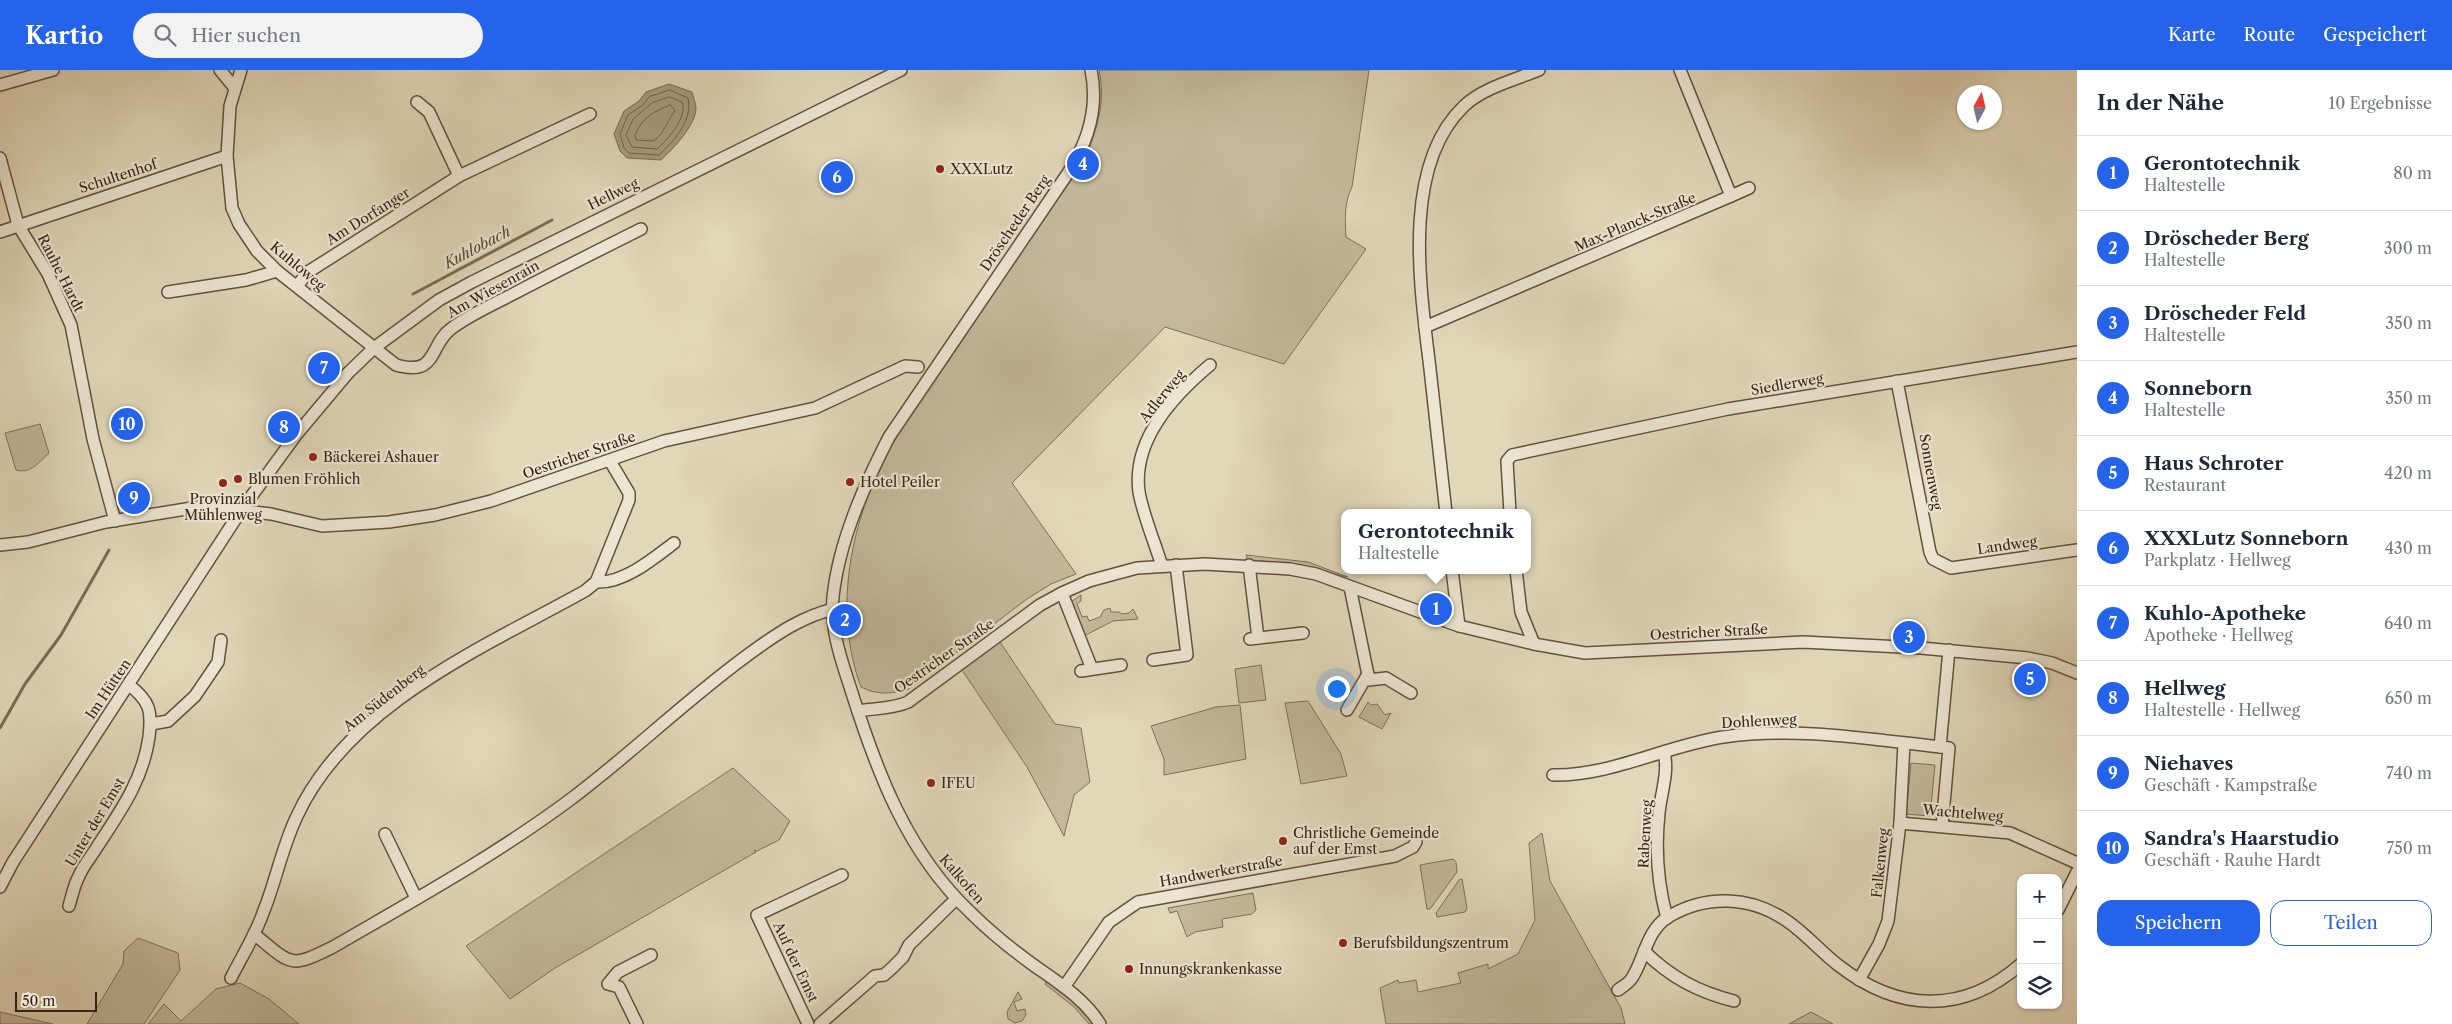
<!DOCTYPE html>
<html lang="de">
<head>
<meta charset="utf-8">
<style>
	:root { --surface:#fff; --page:#f2f2f3; --text:#1f2937; --muted:#747a83; --line:#e0e1e3; --accent:#2563eb }
	body { margin:0; font-family:"Libre Caslon Text",serif; background:var(--page); color:var(--text) }
	.controls { position:absolute; right:15px; bottom:15px; display:grid; overflow:hidden; border-radius:10px; box-shadow:0 1px 4px #0004 }
	.controls button { width:45px; height:45px; display:grid; place-items:center; padding:0; border:0; border-bottom:1px solid var(--line); background:var(--surface); color:var(--text); font:25px sans-serif }
	.compass { position:absolute; left:1957px; top:15px; width:45px; height:45px; border-radius:50%; background:var(--surface); box-shadow:0 1px 4px #0004; rotate:8deg }
	.scale { position:absolute; left:15px; bottom:12px; width:82px; box-sizing:border-box; padding-left:5px; border:2px solid #372517; border-top:0; font-size:14px; line-height:18px; white-space:nowrap; color:#372517; -webkit-text-stroke:4px #ece5d2; paint-order:stroke }
	.you { position:absolute; left:1336px; top:618px; width:18px; height:18px; margin:-12px; border:4px solid #fff; border-radius:50%; background:#1a73e8; box-shadow:0 0 0 8px #1a73e833 }
	.badge { display:grid; place-items:center; width:32px; height:32px; border-radius:50%; background:var(--accent); color:#fff; font-size:16px; font-weight:700 }
	.pin { position:absolute; translate:-50% -50%; border:2px solid #fff; box-shadow:0 1px 5px #0006 }
	.popup { position:absolute; left:1341px; top:439px; width:190px; height:65px; box-sizing:border-box; display:grid; place-content:center; border-radius:10px; background:var(--surface); filter:drop-shadow(0 1px 4px #0005); font-size:16px; white-space:nowrap; color:var(--muted) }
	.popup b { font-size:19px; color:var(--text) }
	.popup::after { content:''; position:absolute; left:50%; top:100%; margin-left:-10px; border:10px solid transparent; border-top-color:var(--surface) }
	.list { margin:0; padding:0; list-style:none }
	h2 { display:flex; justify-content:space-between; align-items:center; height:65px; margin:0; padding:0 20px; font-size:21px }
	h2 small { font-size:16px; font-weight:400; color:var(--muted) }
	.list li { display:grid; grid-template-columns:32px 1fr auto; gap:15px; align-items:center; box-sizing:border-box; height:75px; padding:0 20px; border-top:1px solid var(--line) }
	.list b { display:block; font-size:19px; white-space:nowrap }
	.list p { margin:0; font-size:16px; white-space:nowrap; color:var(--muted) }
	.list em { font-size:16px; font-style:normal; color:var(--muted) }
	.actions { display:flex; gap:10px; padding:15px 20px }
	.actions a { flex:1; padding:11px 0; border:1px solid var(--accent); border-radius:15px; text-align:center; font-size:18px; color:var(--accent) }
	.actions .main { background:var(--accent); color:#fff }
	.icon { flex:none; width:28px; height:28px; fill:none; stroke:currentColor; stroke-width:2; stroke-linecap:round; stroke-linejoin:round }
	.map { position:relative; flex:none; width:2077px; height:954px; overflow:hidden }
	header { display:flex; align-items:center; gap:30px; box-sizing:border-box; height:70px; padding:0 25px; background:var(--accent); color:#fff }
	header strong { font-size:24px }
	nav { display:flex; gap:28px; margin-inline-start:auto; font-size:18px }
	.search { width:350px; height:45px; background:var(--page); display:flex; align-items:center; gap:12px; box-sizing:border-box; padding:0 18px; border-radius:28px; color:var(--muted); font-size:19px }
	main { display:flex }
	aside { flex:1; background:var(--surface) }
	.map>svg:first-child { display:block }
</style>
</head>
<body>
<header>
<strong>Kartio</strong>
<div class="search"><svg class="icon" aria-label="search" viewBox="0 0 24 24"><circle cx="10" cy="10" r="6"/><path d="M15 15l6 6"/></svg>Hier suchen</div>
<nav><a>Karte</a><a>Route</a><a>Gespeichert</a></nav>
</header>
<main>
<div class="map">
<svg width="2077" height="954" viewBox="0 0 2077 954">
	<rect width="100%" height="100%" fill="#e1d7b9"/>
	<filter id="stains"><feTurbulence type="fractalNoise" baseFrequency=".004" numOctaves="4"/><feColorMatrix values="0 0 0 0 .2 0 0 0 0 .09 0 0 0 0 .02 0 0 0 .5 -.17"/></filter>
	<radialGradient id="worn" r=".72"><stop offset=".6" stop-color="#630" stop-opacity="0"/><stop offset="1" stop-color="#630" stop-opacity=".3"/></radialGradient>
	<g fill="#c4b99d" stroke="#7e6f5a">
		<path d="M 1099,0 L 1369,0 L 1352,117 C 1344,133 1345,149 1346,167 L 1366,179 L 1284,294 L 1165,257 L 1012,413 L 1076,504 L 1051,514 L 1027,529 L 907,620 C 889,624 877,625 861,617 C 832,539 851,448 891,377 C 915,334 945,294 972,254 C 1010,198 1048,143 1086,88 C 1097,57 1106,33 1099,0 Z"/>
		<path d="M 40,354 L 49,383 C 39,392 31,404 16,400 L 5,363 Z"/>
		<polygon points="1246,485 1308,492 1348,507 1284,493 1248,490"/>
		<polygon points="1081,525 1081,531 1077,534 1082,547 1087,546 1089,551 1100,547 1104,540 1110,538 1111,542 1119,542 1122,544 1129,543 1133,539 1138,549 1113,551 1084,566 1071,532"/>
		<polygon points="998,569 1055,654 1081,658 1090,712 1074,725 1064,766 1027,697 960,597"/>
		<polygon points="1261,595 1266,630 1239,633 1235,599"/>
		<polygon points="1308,631 1341,684 1347,706 1301,714 1285,633"/>
		<polygon points="1368,632 1371,635 1377,634 1385,645 1391,643 1382,659 1359,647"/>
		<polygon points="1240,635 1246,689 1164,705 1164,689 1151,656 1216,637"/>
		<polygon points="1911,693 1935,695 1930,746 1906,744"/>
		<polygon points="733,698 790,751 779,770 757,781 754,780 756,782 555,898 510,929 466,876"/>
		<polygon points="1542,763 1550,811 1621,938 1625,954 1386,954 1380,918 1398,910 1399,913 1416,910 1418,922 1461,913 1458,903 1488,894 1488,899 1518,884 1535,850 1529,773"/>
		<polygon points="1453,789 1456,792 1457,802 1430,839 1427,839 1420,795"/>
		<polygon points="1462,809 1467,838 1465,842 1437,847 1436,843 1459,810"/>
		<polygon points="1253,823 1256,840 1252,844 1222,849 1223,857 1195,862 1187,867 1177,841 1170,843 1168,838"/>
		<polygon points="138,868 178,883 180,900 144,954 87,954 123,894 124,881"/>
		<polygon points="1047,910 1074,931 1094,954 1089,954 1074,937 1045,914"/>
		<polygon points="240,913 269,929 299,954 148,954 164,934 181,951 216,919"/>
		<polygon points="1018,922 1022,929 1014,932 1017,941 1025,939 1026,945 1022,951 1015,953 1008,949 1007,942"/>
		<polygon points="0,942 53,954 0,954"/>
		<polygon points="1811,942 1833,954 1789,954"/>
	</g>
	<path fill="#a79a82" stroke="#7a6b57" d="M 669,14 L 692,22 C 693,27 696,33 696,38 C 696,55 673,79 661,90 L 627,88 L 620,81 L 614,64 L 624,41 L 639,31 L 646,22 Z"/>
	<g fill="none" stroke-linecap="round" stroke-linejoin="round">
		<g stroke="#6f604c" stroke-width="1">
			<path d="M 670,20 L 688,28 C 693,50 675,70 659,85 L 629,83 L 624,78 L 620,64 L 628,45 L 643,35 L 649,27 Z"/>
			<path d="M 670,27 L 682,32 C 688,47 668,69 657,79 L 632,77 L 626,65 L 633,49 L 652,33 Z"/>
			<path d="M 670,35 L 675,40 L 661,64 L 654,71 L 636,70 L 635,65 C 642,48 654,41 670,35 Z"/>
		</g>
		<g stroke="#7a6b57" stroke-width="3">
			<polyline points="413,224 552,150"/>
			<polyline points="0,658 25,614 61,565 109,480"/>
		</g>
		<defs>
			<g id="minor">
				<polyline points="220,0 234,17"/>
				<path d="M 241,0 L 230,36 L 227,86 L 232,138 L 239,154 L 257,181 L 277,201 L 396,295 C 439,307 428,275 452,258 C 471,244 494,234 515,223 C 557,201 599,180 641,159"/>
				<path d="M 1091,0 C 1099,38 1088,72 1068,103 L 889,367 C 864,416 839,471 833,527 C 830,560 842,592 852,623 C 877,702 907,782 969,841 C 988,860 1010,878 1032,894 C 1057,912 1084,928 1100,954"/>
				<polyline points="0,15 53,0"/>
				<polyline points="417,32 429,42 459,106"/>
				<polyline points="0,88 18,155 48,204 71,255 93,369 115,451"/>
				<polyline points="1731,126 1749,118"/>
				<polyline points="0,162 227,86"/>
				<polyline points="297,216 308,202 459,106 590,44"/>
				<polyline points="168,222 246,210 277,201"/>
				<polyline points="1425,257 1731,126 1680,0"/>
				<polyline points="1897,311 1930,482 1933,489 1951,498 2077,480"/>
				<path d="M 1446,443 C 1441,395 1435,347 1430,299 C 1421,222 1400,97 1464,36 C 1483,18 1514,10 1539,0"/>
				<polyline points="1510,443 1507,391 1512,385 1728,339 2077,282"/>
				<polyline points="0,475 28,472 106,452 204,436 271,444 322,456 389,452 435,445 491,431 664,371 815,338 905,296 918,297"/>
				<polyline points="1249,495 1258,568"/>
				<path d="M 1162,496 C 1155,473 1143,445 1139,422 C 1132,370 1173,326 1210,295"/>
				<polyline points="1452,500 1459,556"/>
				<polyline points="1516,500 1521,542 1534,574"/>
				<path d="M 596,512 C 623,514 653,489 674,473"/>
				<polyline points="1350,517 1369,610 1386,608 1411,623"/>
				<polyline points="1062,523 1092,599"/>
				<polyline points="1250,569 1303,563"/>
				<polyline points="1153,590 1187,585 1176,495"/>
				<polyline points="1081,601 1121,595"/>
				<polyline points="1347,640 1368,604"/>
				<path d="M 858,641 C 875,638 893,639 908,632 L 1040,535 L 1062,523 L 1089,511 L 1137,498 L 1205,494 L 1290,499 L 1316,504 L 1459,556 L 1534,574 L 1585,583 L 1803,572 L 1921,578 L 2028,588 L 2052,593 L 2077,603"/>
				<polyline points="151,654 168,651 195,626 218,592 221,570"/>
				<polyline points="1940,677 1949,580"/>
				<path d="M 1664,682 C 1669,702 1661,723 1659,743 C 1655,780 1657,812 1667,848"/>
				<path d="M 1553,705 C 1611,706 1665,676 1723,667 C 1797,656 1874,670 1949,678 L 1942,756"/>
				<polyline points="1900,753 2010,763 2077,793"/>
				<polyline points="385,764 416,828"/>
				<polyline points="0,817 13,792 242,439 296,365 348,303 374,278 439,230 472,212 901,0"/>
				<path d="M 69,836 C 72,826 74,815 79,806 C 83,796 91,787 97,777 C 120,742 143,710 149,667 C 152,641 150,631 129,615"/>
				<polyline points="2058,840 2077,802"/>
				<path d="M 254,864 C 292,895 289,899 333,877 C 414,830 496,785 571,729 C 635,681 691,625 756,579 C 781,561 803,547 833,539"/>
				<path d="M 1644,881 C 1670,907 1698,922 1734,931"/>
				<path d="M 231,908 C 242,886 255,866 263,843 C 276,811 282,777 297,746 C 348,635 484,577 585,521 L 596,512 L 629,430 L 629,423 L 610,391"/>
				<polyline points="1859,910 1879,874 1888,851 1900,753 1904,673"/>
				<polyline points="1064,917 1109,852 1138,832 1395,786 1413,777 1416,772"/>
				<path d="M 1618,920 C 1622,917 1629,913 1632,908 C 1645,888 1646,861 1668,847 C 1706,824 1751,826 1787,851 C 1805,863 1820,881 1838,895 C 1898,942 1963,945 2021,894"/>
				<polyline points="637,954 619,917 608,914 618,902 651,885"/>
				<polyline points="808,954 757,845 842,805"/>
				<polyline points="820,954 875,906 884,905 892,898 903,887 909,875 956,829"/>
			</g>
		</defs>
		<use href="#minor" stroke="#625240" stroke-width="14"/>
		<use href="#minor" stroke="#ece5d2" stroke-width="11"/>
	</g>
	<g fill="#8f2418" stroke="#ece5d2" stroke-width="2">
		<circle cx="940" cy="99" r="5"/>
		<circle cx="313" cy="387" r="5"/>
		<circle cx="238" cy="409" r="5"/>
		<circle cx="850" cy="412" r="5"/>
		<circle cx="223" cy="413" r="5"/>
		<circle cx="931" cy="713" r="5"/>
		<circle cx="1283" cy="771" r="5"/>
		<circle cx="1343" cy="873" r="5"/>
		<circle cx="1129" cy="899" r="5"/>
	</g>
	<g text-anchor="middle" dominant-baseline="central" stroke-width="4.5" stroke-linejoin="round" paint-order="stroke">
		<g font-size="14" fill="#372517" stroke="#ece5d2" text-anchor="start">
			<text x="950" y="99">XXXLutz</text>
			<text x="323" y="387">Bäckerei Ashauer</text>
			<text x="248" y="409">Blumen Fröhlich</text>
			<text x="860" y="412">Hotel Peiler</text>
			<text x="223" y="429" text-anchor="middle">Provinzial<tspan x="223" dy="16">Mühlenweg</tspan></text>
			<text x="941" y="713">IFEU</text>
			<text x="1293" y="763">Christliche Gemeinde<tspan x="1293" dy="16">auf der Emst</tspan></text>
			<text x="1353" y="873">Berufsbildungszentrum</text>
			<text x="1139" y="899">Innungskrankenkasse</text>
		</g>
		<g font-size="14" fill="#372517" stroke="#ece5d2">
			<text transform="translate(118 106) rotate(-18)">Schultenhof</text>
			<text transform="translate(613 124) rotate(-26)">Hellweg</text>
			<text transform="translate(368 146) rotate(-32)">Am Dorfanger</text>
			<text transform="translate(1635 152) rotate(-23)">Max-Planck-Straße</text>
			<text transform="translate(1015 153) rotate(-56)">Dröscheder Berg</text>
			<text transform="translate(298 196) rotate(40)">Kuhloweg</text>
			<text transform="translate(61 203) rotate(63)">Rauhe Hardt</text>
			<text transform="translate(493 219) rotate(-29)">Am Wiesenrain</text>
			<text transform="translate(1787 314) rotate(-10)">Siedlerweg</text>
			<text transform="translate(1162 326) rotate(-51)">Adlerweg</text>
			<text transform="translate(579 385) rotate(-19)">Oestricher Straße</text>
			<text transform="translate(1931 402) rotate(80)">Sonnenweg</text>
			<text transform="translate(2007 475) rotate(-8)">Landweg</text>
			<text transform="translate(1709 562) rotate(-3)">Oestricher Straße</text>
			<text transform="translate(944 586) rotate(-35)">Oestricher Straße</text>
			<text transform="translate(108 619) rotate(-56)">Im Hütten</text>
			<text transform="translate(384 628) rotate(-38)">Am Südenberg</text>
			<text transform="translate(1759 651) rotate(-3)">Dohlenweg</text>
			<text transform="translate(1963 743) rotate(5)">Wachtelweg</text>
			<text transform="translate(95 752) rotate(-59)">Unter der Emst</text>
			<text transform="translate(1645 764) rotate(-87)">Rabenweg</text>
			<text transform="translate(1880 793) rotate(-84)">Falkenweg</text>
			<text transform="translate(1221 801) rotate(-10)">Handwerkerstraße</text>
			<text transform="translate(962 809) rotate(49)">Kalkofen</text>
			<text transform="translate(796 892) rotate(65)">Auf der Emst</text>
		</g>
		<g font-size="15" font-style="italic" fill="#594837" stroke="#ece5d2">
			<text transform="translate(477 177) rotate(-28)">Kuhlobach</text>
		</g>
	</g>
	<rect width="100%" height="100%" filter="url(#stains)"/>
	<rect width="100%" height="100%" fill="url(#worn)"/>
</svg>
<div class="controls">
<button>+</button>
<button>−</button>
<button><svg class="icon" aria-label="layers" viewBox="0 0 24 24"><path d="M12 4l9 5-9 5-9-5zM3 14l9 5 9-5"/></svg></button>
</div>
<svg class="compass" viewBox="-18 -18 36 36"><path d="M0-13l5 13h-10z" fill="#e53935"/><path d="M0 13l5-13h-10z" fill="#747a83"/></svg>
<div class="scale">50 m</div>
<div class="you"></div>
<div class="pin badge" style="left:1436px;top:539px">1</div>
<div class="popup"><b>Gerontotechnik</b>Haltestelle</div>
<div class="pin badge" style="left:845px;top:550px">2</div>
<div class="pin badge" style="left:1909px;top:567px">3</div>
<div class="pin badge" style="left:1083px;top:94px">4</div>
<div class="pin badge" style="left:2030px;top:609px">5</div>
<div class="pin badge" style="left:837px;top:107px">6</div>
<div class="pin badge" style="left:324px;top:298px">7</div>
<div class="pin badge" style="left:284px;top:357px">8</div>
<div class="pin badge" style="left:134px;top:428px">9</div>
<div class="pin badge" style="left:127px;top:354px">10</div>
</div>
<aside>
<h2>In der Nähe<small>10 Ergebnisse</small></h2>
<ul class="list">
<li><span class="badge">1</span><div><b>Gerontotechnik</b><p>Haltestelle</p></div><em>80 m</em></li>
<li><span class="badge">2</span><div><b>Dröscheder Berg</b><p>Haltestelle</p></div><em>300 m</em></li>
<li><span class="badge">3</span><div><b>Dröscheder Feld</b><p>Haltestelle</p></div><em>350 m</em></li>
<li><span class="badge">4</span><div><b>Sonneborn</b><p>Haltestelle</p></div><em>350 m</em></li>
<li><span class="badge">5</span><div><b>Haus Schroter</b><p>Restaurant</p></div><em>420 m</em></li>
<li><span class="badge">6</span><div><b>XXXLutz Sonneborn</b><p>Parkplatz · Hellweg</p></div><em>430 m</em></li>
<li><span class="badge">7</span><div><b>Kuhlo-Apotheke</b><p>Apotheke · Hellweg</p></div><em>640 m</em></li>
<li><span class="badge">8</span><div><b>Hellweg</b><p>Haltestelle · Hellweg</p></div><em>650 m</em></li>
<li><span class="badge">9</span><div><b>Niehaves</b><p>Geschäft · Kampstraße</p></div><em>740 m</em></li>
<li><span class="badge">10</span><div><b>Sandra's Haarstudio</b><p>Geschäft · Rauhe Hardt</p></div><em>750 m</em></li>
</ul>
<div class="actions"><a class="main">Speichern</a><a>Teilen</a></div>
</aside>
</main>
</body>
</html>
